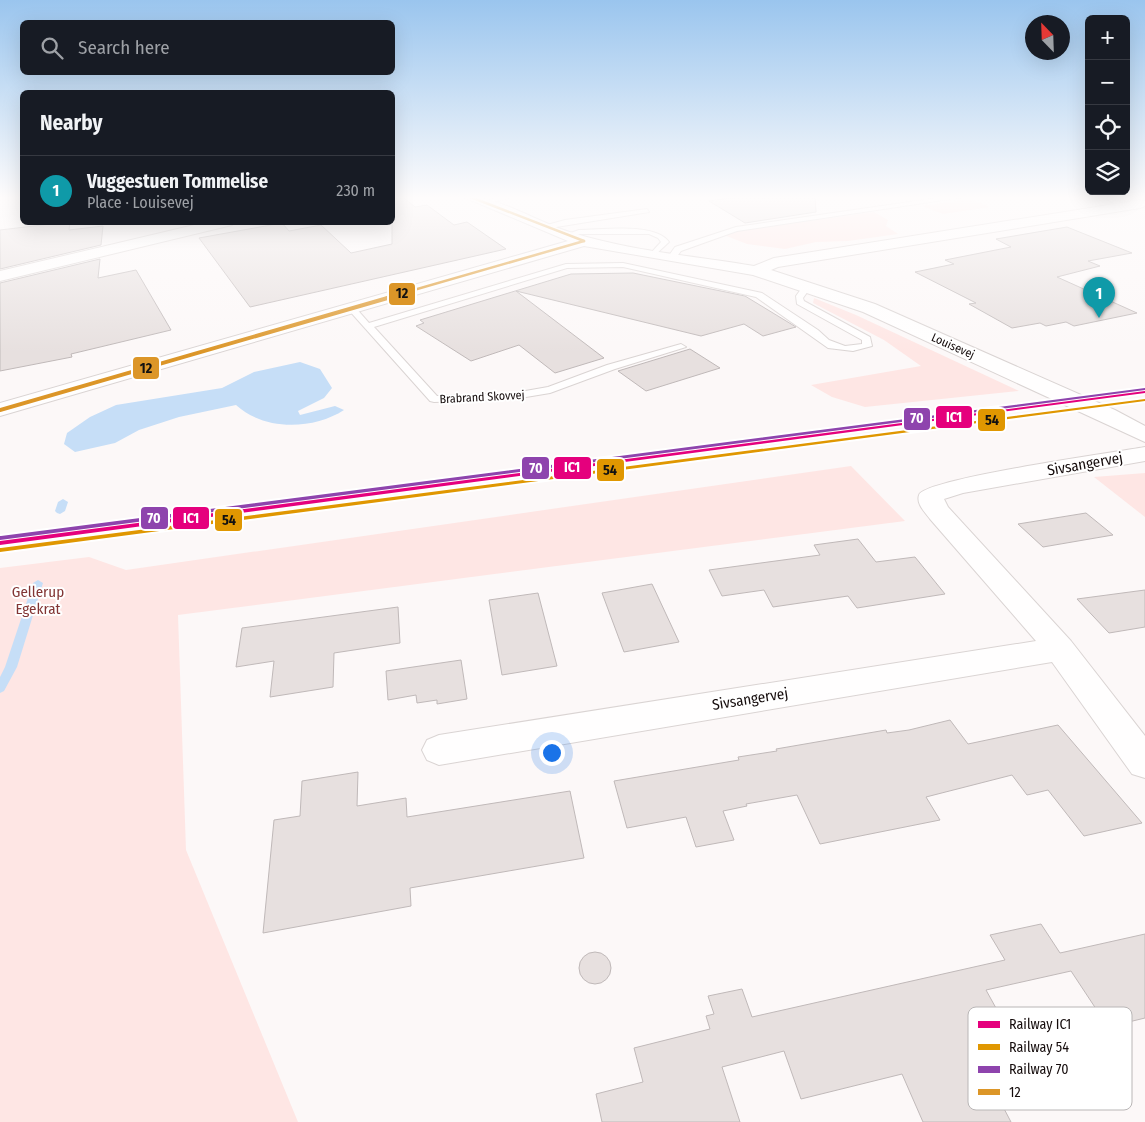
<!DOCTYPE html>
<html lang="en">
<head>
<meta charset="utf-8">
<style>
	:root { --surface:#171b24; --page:#242831; --text:#f1f3f6; --muted:#9ea1a6; --line:#363941; --accent:#7c3aed }
	body { margin:0; font-family:"Fira Sans Condensed",sans-serif; background:var(--page); color:var(--text) }
	.controls { position:absolute; right:15px; top:15px; display:grid; overflow:hidden; border-radius:8px; box-shadow:0 5px 20px #0002 }
	.controls button { width:45px; height:45px; display:grid; place-items:center; padding:0; border:0; border-bottom:1px solid var(--line); background:var(--surface); color:var(--text); font:25px sans-serif }
	.compass { position:absolute; left:1025px; top:15px; width:45px; height:45px; border-radius:50%; background:var(--surface); box-shadow:0 5px 20px #0002; rotate:337deg }
	.you { position:absolute; left:551px; top:752px; width:18px; height:18px; margin:-12px; border:4px solid #fff; border-radius:50%; background:#1a73e8; box-shadow:0 0 0 8px #1a73e833 }
	.badge { display:grid; place-items:center; width:32px; height:32px; border-radius:50%; background:var(--accent); color:#fff; font-size:16px; font-weight:700 }
	.pin { position:absolute; translate:-50% -41px; filter:drop-shadow(0 1px 2px #0008) }
	.pin::after { content:''; position:absolute; top:26px; width:18px; height:15px; background:inherit; clip-path:polygon(0 0,100% 0,50% 100%) }
	.list { margin:0; padding:0; list-style:none }
	h2 { display:flex; justify-content:space-between; align-items:center; height:65px; margin:0; padding:0 20px; font-size:21px }
	h2 small { font-size:16px; font-weight:400; color:var(--muted) }
	.list li { display:grid; grid-template-columns:32px 1fr auto; gap:15px; align-items:center; box-sizing:border-box; height:70px; padding:0 20px; border-top:1px solid var(--line) }
	.list b { display:block; font-size:19px; white-space:nowrap }
	.list p { margin:0; font-size:16px; white-space:nowrap; color:var(--muted) }
	.list em { font-size:16px; font-style:normal; color:var(--muted) }
	.icon { flex:none; width:28px; height:28px; fill:none; stroke:currentColor; stroke-width:2; stroke-linecap:round; stroke-linejoin:round }
	.map { position:relative; flex:none; width:1145px; height:1122px; overflow:hidden }
	.search { position:absolute; background:var(--surface); box-shadow:0 5px 20px #0002; left:20px; top:20px; width:375px; height:55px; display:flex; align-items:center; gap:12px; box-sizing:border-box; padding:0 18px; border-radius:8px; color:var(--muted); font-size:19px }
	.panel { position:absolute; background:var(--surface); box-shadow:0 5px 20px #0002; left:20px; top:90px; width:375px; height:135px; border-radius:8px }
	.map>svg:first-child { display:block }
</style>
</head>
<body>
<div class="map">
<svg width="1145" height="1122" viewBox="0 0 1145 1122">
	<rect width="100%" height="100%" fill="#fcf8f8"/>
	<g fill="#fee6e4">
		<polygon points="969,199 990,207 943,214 922,206"/>
		<polygon points="874,212 888,220 886,226 898,234 848,241 816,242 785,249 747,244 724,235 737,231"/>
		<polygon points="814,298 856,315 1019,391 865,407 832,397 811,385 921,366 884,340 813,303"/>
		<polygon points="851,466 905,521 178,615 186,850 298,1122 0,1122 0,568 89,557 126,570"/>
		<polygon points="1145,473 1145,517 1094,477"/>
	</g>
	<path fill="#c6def7" d="M 300,362 L 320,369 L 332,388 L 324,398 L 298,411 L 300,415 L 335,406 L 344,410 C 313,430 264,431 236,405 L 179,417 L 139,430 L 115,443 L 75,452 L 64,444 L 67,433 L 90,417 L 116,405 L 222,388 L 254,372 Z"/>
	<g fill="none" stroke-linecap="round" stroke-linejoin="round">
		<g fill="#c6def7" fill-rule="evenodd">
			<polygon points="63,499 68,502 65,511 60,514 57,513 55,511 58,502"/>
			<polygon points="38,580 43,583 17,667 4,691 0,693 0,677 5,667 33,583"/>
		</g>
	</g>
	<g fill="#e7e0df" stroke="#c0b9b9">
		<polygon points="392,196 402,196 415,207 427,205 454,225 467,222 506,249 250,307 199,238 282,223 289,231 321,225 351,253 392,244"/>
		<polygon points="745,196 815,196 816,212 745,223 709,201"/>
		<polygon points="67,222 70,222 69,230 103,226 101,245 0,269 0,230"/>
		<polygon points="1067,227 1132,253 1088,261 1100,266 1057,277 1137,313 1074,326 1066,322 1046,326 1040,323 1012,328 969,304 976,303 915,272 954,264 945,260 1011,247 996,239"/>
		<polygon points="100,259 98,278 136,270 171,330 71,354 72,357 0,371 0,283"/>
		<polygon points="633,273 745,296 796,327 763,336 744,324 701,336 516,291 604,358 555,373 519,345 471,361 416,326 424,323 420,320 571,274"/>
		<polygon points="690,349 720,368 646,391 618,371"/>
		<polygon points="1086,513 1113,535 1043,547 1018,524"/>
		<polygon points="858,539 876,562 915,557 945,594 857,608 848,596 773,607 764,590 722,596 709,570 820,555 814,545"/>
		<polygon points="652,584 679,642 624,652 602,593"/>
		<polygon points="1145,590 1145,627 1109,633 1077,599"/>
		<polygon points="538,593 557,666 502,675 489,600"/>
		<polygon points="398,607 400,643 334,653 333,687 270,697 274,661 236,667 242,628"/>
		<polygon points="461,660 467,699 437,704 437,700 417,703 416,695 388,700 386,671"/>
		<polygon points="950,720 968,744 1058,725 1142,823 1084,836 1048,790 1027,795 1012,775 926,797 940,820 820,844 797,795 746,804 747,806 723,811 734,840 696,847 686,817 627,828 614,781 739,760 738,757 777,751 776,749 886,730 887,733 909,730"/>
		<polygon points="358,772 357,806 406,798 407,817 570,791 584,858 410,888 411,906 263,933 274,820 300,816 302,781"/>
		<polygon points="1041,924 1060,953 1145,934 1145,1018 1108,1027 1071,971 986,990 1017,1046 977,1057 1011,1122 923,1122 902,1074 801,1099 784,1051 722,1067 740,1122 602,1122 596,1094 643,1082 634,1048 710,1029 706,1016 714,1014 708,996 742,989 752,1017 1005,960 990,935"/>
		<circle cx="595" cy="968" r="16"/>
	</g>
	<g fill="none" stroke-linecap="round" stroke-linejoin="round">
		<defs>
			<g id="service">
				<polygon points="502,196 515,196 483,205 480,203"/>
				<polygon points="951,196 970,196 737,231 681,251 675,259 668,257 675,247 736,227"/>
				<polygon points="1104,196 1112,196 1125,207 1120,208"/>
				<polygon points="647,209 649,212 544,229 540,227 565,220"/>
				<path d="M 579,230 C 602,230 655,222 669,242 L 654,256 L 650,254 L 661,242 L 658,238 L 649,234 L 580,234 L 566,238 L 562,236 Z"/>
				<polygon points="623,263 762,293 818,330 829,340 845,346 862,344 862,340 797,304 796,296 804,285 810,285 811,287 803,298 804,301 870,337 872,346 853,351 828,348 756,297 623,267 567,268 374,327 437,396 514,393 548,387 607,365 681,344 686,347 615,369 550,393 514,399 434,402 430,401 347,308 354,306 369,323 566,264"/>
			</g>
			<g id="minor">
				<path d="M 461,196 C 500,196 536,222 573,233 C 631,251 694,256 754,266 L 774,258 L 1140,200 L 1145,201 L 1145,206 L 1140,208 L 778,267 L 771,270 L 875,304 L 1115,410 L 1145,426 L 1145,442 L 863,312 L 753,275 L 584,246 L 0,416 L 0,403 L 568,241 Z"/>
				<polygon points="207,222 234,222 232,225 0,281 0,271"/>
				<path d="M 1145,447 L 1145,461 L 963,493 L 944,499 L 948,507 L 1071,641 L 1145,736 L 1145,778 L 1132,774 L 1052,662 L 439,765 L 427,760 L 422,750 L 427,740 L 439,735 L 1036,641 L 930,519 C 925,512 916,504 919,495 C 922,479 1118,452 1145,447 Z"/>
			</g>
		</defs>
		<use href="#service" stroke="#dad4d3" stroke-width="2"/>
		<use href="#minor" stroke="#dad4d3" stroke-width="2"/>
		<use href="#service" fill="#fffefe" fill-rule="evenodd"/>
		<use href="#minor" fill="#fffefe" fill-rule="evenodd"/>
		<defs>
			<g id="bus-1-far1">
				<polyline points="468,196 584,241"/>
				<polyline points="386,298 584,241"/>
			</g>
			<polyline id="bus-1" points="0,410 391,297"/>
		</defs>
		<use href="#bus-1-far1" stroke="#fff" stroke-width="4.5"/>
		<use href="#bus-1" stroke="#fff" stroke-width="6"/>
		<use href="#bus-1-far1" stroke="#dc9628" stroke-width="2.5"/>
		<use href="#bus-1" stroke="#dc9628" stroke-width="4"/>
		<defs>
			<polygon id="rail-1" points="1145,391 1145,393 0,545 0,541"/>
			<polygon id="rail-2" points="1145,399 1145,401 0,552 0,548 1,548"/>
			<polygon id="rail-3" points="1145,388 1145,390 0,540 0,536 1,536"/>
		</defs>
		<use href="#rail-1" stroke="#fff" stroke-width="4"/>
		<use href="#rail-2" stroke="#fff" stroke-width="4"/>
		<use href="#rail-3" stroke="#fff" stroke-width="4"/>
		<use href="#rail-1" fill="#e5007d" fill-rule="evenodd"/>
		<use href="#rail-2" fill="#e09701" fill-rule="evenodd"/>
		<use href="#rail-3" fill="#8e44ad" fill-rule="evenodd"/>
	</g>
	<linearGradient id="sky" x2="0" y2="1"><stop stop-color="#9ac5ee"/><stop offset="0.56" stop-color="#fefcfc"/><stop offset="1" stop-color="#fefcfc" stop-opacity="0"/></linearGradient>
	<rect width="1145" height="353" fill="url(#sky)"/>
	<g text-anchor="middle" dominant-baseline="central" stroke-width="4" stroke-linejoin="round" paint-order="stroke">
		<g font-size="12" fill="#150c0c" stroke="#fff">
			<text transform="translate(953 346) rotate(24)">Louisevej</text>
			<text transform="translate(482 397) rotate(-3)">Brabrand Skovvej</text>
		</g>
		<g font-size="15" fill="#150c0c" stroke="#fff">
			<text transform="translate(1085 464) rotate(-10)">Sivsangervej</text>
			<text transform="translate(750 699) rotate(-9)">Sivsangervej</text>
		</g>
		<g font-size="15" fill="#823534" stroke="#fff">
			<text x="38" y="592">Gellerup<tspan x="38" dy="17">Egekrat</tspan></text>
		</g>
	</g>
	<rect x="968" y="1007" width="164" height="103" rx="8" fill="#fff" stroke="#b9b6b6" stroke-width="1"/>
	<rect x="978" y="1021" width="22" height="7" fill="#e5007d"/>
	<rect x="978" y="1044" width="22" height="6" fill="#e09701"/>
	<rect x="978" y="1066" width="22" height="7" fill="#8e44ad"/>
	<rect x="978" y="1089" width="22" height="6" fill="#dc9628"/>
	<g font-size="14" fill="#150c0c">
		<text x="1009" y="1029">Railway IC1</text>
		<text x="1009" y="1052">Railway 54</text>
		<text x="1009" y="1074">Railway 70</text>
		<text x="1009" y="1097">12</text>
	</g>
	<g stroke="#fff" stroke-width="2">
		<rect x="388" y="282" width="28" height="24" rx="5" fill="#dc9628"/>
		<rect x="132" y="356" width="28" height="24" rx="5" fill="#dc9628"/>
		<rect x="935" y="405" width="38" height="24" rx="5" fill="#e5007d"/>
		<rect x="903" y="407" width="28" height="24" rx="5" fill="#8e44ad"/>
		<rect x="977" y="408" width="29" height="24" rx="5" fill="#e09701"/>
		<rect x="553" y="456" width="39" height="24" rx="5" fill="#e5007d"/>
		<rect x="521" y="456" width="29" height="24" rx="5" fill="#8e44ad"/>
		<rect x="596" y="458" width="29" height="24" rx="5" fill="#e09701"/>
		<rect x="172" y="506" width="38" height="24" rx="5" fill="#e5007d"/>
		<rect x="140" y="506" width="29" height="24" rx="5" fill="#8e44ad"/>
		<rect x="214" y="508" width="29" height="24" rx="5" fill="#e09701"/>
	</g>
	<g font-size="14" text-anchor="middle" font-weight="bold" fill="#fff">
		<text x="954" y="422">IC1</text>
		<text x="917" y="423">70</text>
		<text x="572" y="472">IC1</text>
		<text x="536" y="473">70</text>
		<text x="191" y="523">IC1</text>
		<text x="154" y="523">70</text>
	</g>
	<g font-size="14" text-anchor="middle" font-weight="bold" fill="#111">
		<text x="402" y="298">12</text>
		<text x="146" y="373">12</text>
		<text x="992" y="425">54</text>
		<text x="610" y="475">54</text>
		<text x="229" y="525">54</text>
	</g>
</svg>
<div class="controls">
<button>+</button>
<button>−</button>
<button><svg class="icon" aria-label="locate" viewBox="0 0 24 24"><circle cx="12" cy="12" r="6"/><path d="M12 2v4M12 18v4M2 12h4M18 12h4"/></svg></button>
<button><svg class="icon" aria-label="layers" viewBox="0 0 24 24"><path d="M12 4l9 5-9 5-9-5zM3 14l9 5 9-5"/></svg></button>
</div>
<svg class="compass" viewBox="-18 -18 36 36"><path d="M0-13l5 13h-10z" fill="#e53935"/><path d="M0 13l5-13h-10z" fill="#9ea1a6"/></svg>
<div class="you"></div>
<div class="pin badge" style="left:1099px;top:318px;background:#0f9aa8">1</div>
<div class="search"><svg class="icon" aria-label="search" viewBox="0 0 24 24"><circle cx="10" cy="10" r="6"/><path d="M15 15l6 6"/></svg>Search here</div>
<section class="panel">
<h2>Nearby<small></small></h2>
<ul class="list">
<li><span class="badge" style="background:#0f9aa8">1</span><div><b>Vuggestuen Tommelise</b><p>Place · Louisevej</p></div><em>230 m</em></li>
</ul>
</section>
</div>
</body>
</html>
